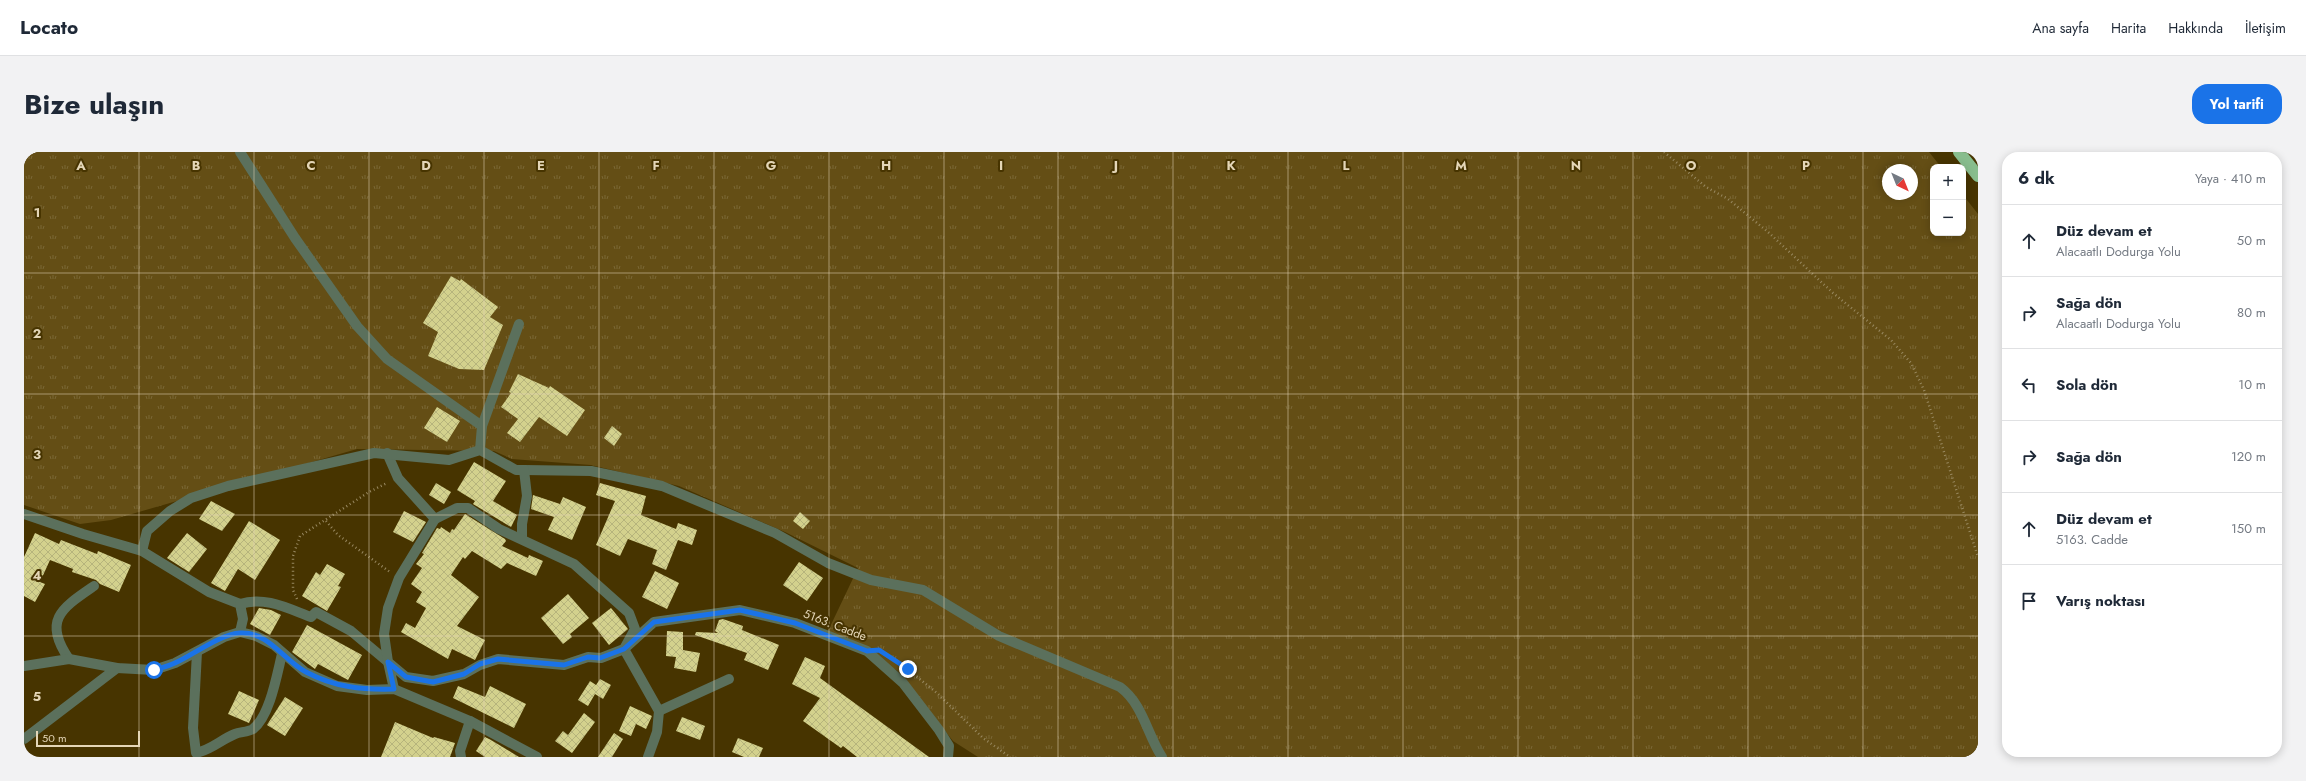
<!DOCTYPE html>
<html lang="tr">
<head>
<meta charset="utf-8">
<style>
	:root { --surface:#fff; --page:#f2f2f3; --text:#1f2937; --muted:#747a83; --line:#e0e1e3; --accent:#1a73e8 }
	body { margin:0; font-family:Jost,sans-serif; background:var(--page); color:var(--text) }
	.controls { position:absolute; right:12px; top:12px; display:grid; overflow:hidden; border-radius:8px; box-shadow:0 2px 10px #0003 }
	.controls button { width:36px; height:36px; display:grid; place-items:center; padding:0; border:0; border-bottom:1px solid var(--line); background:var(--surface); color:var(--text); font:20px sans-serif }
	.compass { position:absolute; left:1858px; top:12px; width:36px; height:36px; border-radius:50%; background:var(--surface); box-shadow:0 2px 10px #0003; rotate:137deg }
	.scale { position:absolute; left:12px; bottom:10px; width:104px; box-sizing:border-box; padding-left:4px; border:2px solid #e4d6b7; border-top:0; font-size:11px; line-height:14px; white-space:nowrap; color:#e4d6b7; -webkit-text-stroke:3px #473400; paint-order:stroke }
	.stop { position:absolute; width:12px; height:12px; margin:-9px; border:3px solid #1a73e8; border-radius:50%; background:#fff }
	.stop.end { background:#1a73e8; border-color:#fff; box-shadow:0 1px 4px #0008 }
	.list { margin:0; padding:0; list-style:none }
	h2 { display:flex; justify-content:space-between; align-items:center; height:52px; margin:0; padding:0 16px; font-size:17px }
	h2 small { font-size:13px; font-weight:400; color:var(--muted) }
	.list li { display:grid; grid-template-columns:26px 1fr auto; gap:12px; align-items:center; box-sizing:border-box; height:72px; padding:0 16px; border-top:1px solid var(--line) }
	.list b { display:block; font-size:15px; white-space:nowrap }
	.list p { margin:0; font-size:13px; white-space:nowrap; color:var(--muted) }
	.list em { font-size:13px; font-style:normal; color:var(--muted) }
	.icon { flex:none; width:22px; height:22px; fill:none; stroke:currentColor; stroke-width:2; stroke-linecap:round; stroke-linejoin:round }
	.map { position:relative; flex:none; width:1954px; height:605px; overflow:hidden; border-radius:16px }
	header { display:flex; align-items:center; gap:24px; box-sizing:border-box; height:56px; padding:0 20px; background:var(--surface); border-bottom:1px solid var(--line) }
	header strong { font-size:19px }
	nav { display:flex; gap:22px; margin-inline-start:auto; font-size:14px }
	.intro { display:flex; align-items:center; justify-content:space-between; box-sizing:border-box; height:96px; padding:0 24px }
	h1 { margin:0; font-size:28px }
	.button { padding:10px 18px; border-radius:16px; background:var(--accent); color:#fff; font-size:14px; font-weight:700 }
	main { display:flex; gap:24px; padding:0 24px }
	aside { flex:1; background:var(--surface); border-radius:16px; box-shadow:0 2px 10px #0003 }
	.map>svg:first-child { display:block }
</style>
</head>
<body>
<header>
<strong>Locato</strong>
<nav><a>Ana sayfa</a><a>Harita</a><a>Hakkında</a><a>İletişim</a></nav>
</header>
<div class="intro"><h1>Bize ulaşın</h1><a class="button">Yol tarifi</a></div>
<main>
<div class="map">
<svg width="1954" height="605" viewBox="0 0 1954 605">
	<defs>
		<pattern id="grass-tufts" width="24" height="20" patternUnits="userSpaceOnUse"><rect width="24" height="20" fill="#644e15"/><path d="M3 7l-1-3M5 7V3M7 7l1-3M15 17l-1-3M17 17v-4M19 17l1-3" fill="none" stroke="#7a6735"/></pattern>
		<pattern id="building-cross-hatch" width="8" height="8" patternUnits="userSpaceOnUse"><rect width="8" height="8" fill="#d3d18d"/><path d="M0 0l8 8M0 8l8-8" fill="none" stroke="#b6b47c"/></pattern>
	</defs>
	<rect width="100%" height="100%" fill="#473400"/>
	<path fill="url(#grass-tufts)" fill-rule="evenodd" d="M 0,0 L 1905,0 L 1917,15 L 1909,15 L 1909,81 L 1939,81 L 1939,43 L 1954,62 L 1954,605 L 954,605 L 929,589 L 874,519 L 804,479 L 834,416 L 761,380 L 655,334 L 567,313 L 488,307 L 470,299 L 333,297 L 87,368 L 56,372 L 0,353 ZM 1864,18 L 1888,18 L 1888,42 L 1864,42 Z"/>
	<g fill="url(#building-cross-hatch)">
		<polygon points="427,124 436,129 437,127 474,155 466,165 479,173 460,218 435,217 404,204 414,180 399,171"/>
		<polygon points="494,222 525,236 526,234 561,258 543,284 515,265 496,290 483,281 494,267 477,255 487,241 485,240"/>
		<polygon points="413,255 436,269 423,290 400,276"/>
		<polygon points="588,274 598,282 590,294 580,286"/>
		<polygon points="450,310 482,329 469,349 493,363 487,375 449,352 451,349 433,338"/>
		<polygon points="412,331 427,340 420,352 405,343"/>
		<polygon points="576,331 622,344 617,363 652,377 654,371 673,378 668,393 654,388 642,418 628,412 633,398 604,387 596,404 572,393 591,349 572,343"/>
		<polygon points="509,343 536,352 539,345 562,355 548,388 524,378 530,365 507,357"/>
		<polygon points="187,349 211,362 198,379 175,367"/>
		<polygon points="380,359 402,370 389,390 369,380"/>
		<polygon points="776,360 786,369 779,377 769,369"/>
		<polygon points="441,362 481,387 482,389 478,394 504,406 505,403 519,409 512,424 483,411 477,417 448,399 441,407 439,405 427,423 455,445 433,474 461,488 451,508 428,497 424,507 377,480 382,471 391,476 402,456 392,450 398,440 387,432 398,416 392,412 400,402 398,401 413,376 416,377 417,375 426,381 428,377 430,378"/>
		<polygon points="225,369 256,388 231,428 214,417 201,439 187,431"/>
		<polygon points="11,381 35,392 37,388 73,402 74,399 107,413 95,440 76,432 72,428 48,420 49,417 26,408 16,430 21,432 11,450 0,444 0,405"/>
		<polygon points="163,381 183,397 165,420 143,406"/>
		<polygon points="775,410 799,426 783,449 759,433"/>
		<polygon points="303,412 321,422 314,434 317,435 303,459 278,444 292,420 296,423"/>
		<polygon points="631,419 655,431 643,457 618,445"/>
		<polygon points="544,442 565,466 546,482 548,485 539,492 517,466"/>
		<polygon points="235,456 247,458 257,463 246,483 226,472"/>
		<polygon points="587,456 604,477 585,493 568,471"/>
		<polygon points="699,467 719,474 718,478 755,493 744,518 720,508 723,501 671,483 672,480 694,481 691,479 695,468"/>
		<polygon points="283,473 338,503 324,528 294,512 291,517 268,500"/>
		<polygon points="643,479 659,480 659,498 676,501 672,520 650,516 652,505 642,504"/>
		<polygon points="781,505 801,514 796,526 905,605 833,605 819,594 817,596 779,569 796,546 768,532"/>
		<polygon points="576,527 587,533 579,547 571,542 564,554 554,548 566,529 572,533"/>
		<polygon points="434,534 461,545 466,534 502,552 490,576 429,546"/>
		<polygon points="215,539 235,548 225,571 204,562"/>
		<polygon points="261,545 279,556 261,584 243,573"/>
		<polygon points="606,554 628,564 622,577 612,572 607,584 595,579"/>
		<polygon points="560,561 571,570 548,601 531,589 539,579 544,583"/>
		<polygon points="658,565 681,574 676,588 652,579"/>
		<polygon points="371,570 409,586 410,585 431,591 426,605 357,605"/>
		<polygon points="590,581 599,587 588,605 574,605"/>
		<polygon points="461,585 467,588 495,605 461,605 452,599"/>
		<polygon points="714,586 739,596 735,605 720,605 708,600"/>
	</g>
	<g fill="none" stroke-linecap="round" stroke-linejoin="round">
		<g stroke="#998960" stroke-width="2.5" stroke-dasharray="1 3" stroke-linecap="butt">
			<polyline points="1640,0 1682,35 1704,47 1744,80 1809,141 1867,188 1887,211 1900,238 1954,405"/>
			<polyline points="302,369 314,383 366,420"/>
			<polyline points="273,447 269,438 269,404 276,384 345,340 363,331"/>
			<polyline points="877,512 913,541 959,586 986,605"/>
		</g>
		<g stroke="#5b705c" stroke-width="10">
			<polyline points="216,0 271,86 333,174 363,207 458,274"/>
			<polyline points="456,298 458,274 495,172"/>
			<polyline points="363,301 374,326 411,367"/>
			<path d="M 500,318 L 567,319 L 638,334 L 751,381 L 804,411 L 847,428 L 899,438 L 975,484 L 1096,535 C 1119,552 1123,582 1138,605"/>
			<polyline points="0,362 59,382 118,399 185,440 216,452 219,467 216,480"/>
			<polyline points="118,399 123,379 146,359 167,346 204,334 350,301 425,308 456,298 492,318 500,318 503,344 498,372 498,387"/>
			<path d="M 216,452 C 241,444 263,456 287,465 L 292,460 L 327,479 L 364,510 L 370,537"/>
			<path d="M 173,500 L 169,576 L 172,601 C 189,597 196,588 211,582 C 216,580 224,580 229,577 C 246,564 253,522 258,502"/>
			<path d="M 45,507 C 18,468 38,456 70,434"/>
			<polyline points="635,559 705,527"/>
			<polyline points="0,587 93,516"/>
			<polyline points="437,605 436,599 446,569"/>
			<polyline points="624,605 633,580 635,559 600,497 611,477 605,461 550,412 475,377 444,356 433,356 411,367 375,426 364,456 360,482 364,510 382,525 409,529 440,522 456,513 474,507 540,513 564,505 577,506 600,497 630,470 716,458 771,471 843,499 879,531 915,578 925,594 924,605"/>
		</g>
		<polyline stroke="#5b705c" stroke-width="10" points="0,514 45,507 93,516 130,518 151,511 200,485 216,480 232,484 250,493 281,520 313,534 343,538 370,537 446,569 513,605"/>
		<polyline stroke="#88bd8d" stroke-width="12" points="1935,0 1954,24"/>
	</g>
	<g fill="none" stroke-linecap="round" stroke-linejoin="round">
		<path stroke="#1a73e8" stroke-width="5" d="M 130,518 C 137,516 145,514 153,510 C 170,502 197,482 216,481 C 244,479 260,509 282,520 C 310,535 338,538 370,537 L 364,510 L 382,525 L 409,530 L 440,522 L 456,512 L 474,507 L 540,513 L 564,505 L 576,506 L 600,497 L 630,470 L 716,458 L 771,471 L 843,499 L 855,498 L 884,517"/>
	</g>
	<path fill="none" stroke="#e4d6b7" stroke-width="1" stroke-opacity="0.55" d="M 115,0 L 115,605M 230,0 L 230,605M 345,0 L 345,605M 460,0 L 460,605M 575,0 L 575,605M 690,0 L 690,605M 805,0 L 805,605M 920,0 L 920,605M 1034,0 L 1034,605M 1149,0 L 1149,605M 1264,0 L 1264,605M 1379,0 L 1379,605M 1494,0 L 1494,605M 1609,0 L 1609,605M 1724,0 L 1724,605M 1839,0 L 1839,605M 0,121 L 1954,121M 0,242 L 1954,242M 0,363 L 1954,363M 0,484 L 1954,484"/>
	<g text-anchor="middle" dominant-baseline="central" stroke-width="4" stroke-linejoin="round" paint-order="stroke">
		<g font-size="12" fill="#e4d6b7" stroke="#473400">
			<text transform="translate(811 473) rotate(21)">5163. Cadde</text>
		</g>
	</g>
	<g font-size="13" text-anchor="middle" font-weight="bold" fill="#e4d6b7" stroke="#473400" stroke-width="4" stroke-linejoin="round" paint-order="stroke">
		<text x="57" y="18">A</text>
		<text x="172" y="18">B</text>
		<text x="287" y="18">C</text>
		<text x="402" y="18">D</text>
		<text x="517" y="18">E</text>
		<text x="632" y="18">F</text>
		<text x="747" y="18">G</text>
		<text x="862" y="18">H</text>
		<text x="977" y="18">I</text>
		<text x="1092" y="18">J</text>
		<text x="1207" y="18">K</text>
		<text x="1322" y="18">L</text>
		<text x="1437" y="18">M</text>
		<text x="1552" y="18">N</text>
		<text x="1667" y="18">O</text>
		<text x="1782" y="18">P</text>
		<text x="13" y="65">1</text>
		<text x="13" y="186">2</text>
		<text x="13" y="307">3</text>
		<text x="13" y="428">4</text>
		<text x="13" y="549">5</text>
	</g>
</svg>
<div class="controls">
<button>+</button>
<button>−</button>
</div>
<svg class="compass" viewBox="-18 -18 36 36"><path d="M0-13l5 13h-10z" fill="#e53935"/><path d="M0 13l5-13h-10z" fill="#747a83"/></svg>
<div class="scale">50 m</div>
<div class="stop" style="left:130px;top:518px"></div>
<div class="stop end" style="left:884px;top:517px"></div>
</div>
<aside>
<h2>6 dk<small>Yaya · 410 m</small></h2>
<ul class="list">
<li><svg class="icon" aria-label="ahead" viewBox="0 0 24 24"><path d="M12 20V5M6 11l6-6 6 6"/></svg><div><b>Düz devam et</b><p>Alacaatlı Dodurga Yolu</p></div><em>50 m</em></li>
<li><svg class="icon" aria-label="right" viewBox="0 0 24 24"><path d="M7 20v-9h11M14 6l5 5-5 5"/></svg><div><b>Sağa dön</b><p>Alacaatlı Dodurga Yolu</p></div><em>80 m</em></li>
<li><svg class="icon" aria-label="left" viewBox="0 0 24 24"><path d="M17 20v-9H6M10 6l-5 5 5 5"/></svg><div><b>Sola dön</b></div><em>10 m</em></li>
<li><svg class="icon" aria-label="right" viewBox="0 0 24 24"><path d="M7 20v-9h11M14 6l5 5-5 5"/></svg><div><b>Sağa dön</b></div><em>120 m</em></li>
<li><svg class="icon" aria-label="ahead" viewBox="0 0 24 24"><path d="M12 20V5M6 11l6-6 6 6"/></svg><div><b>Düz devam et</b><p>5163. Cadde</p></div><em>150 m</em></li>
<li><svg class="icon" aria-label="arrive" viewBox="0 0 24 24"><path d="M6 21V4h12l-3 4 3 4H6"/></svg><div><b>Varış noktası</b></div></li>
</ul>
</aside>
</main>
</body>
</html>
